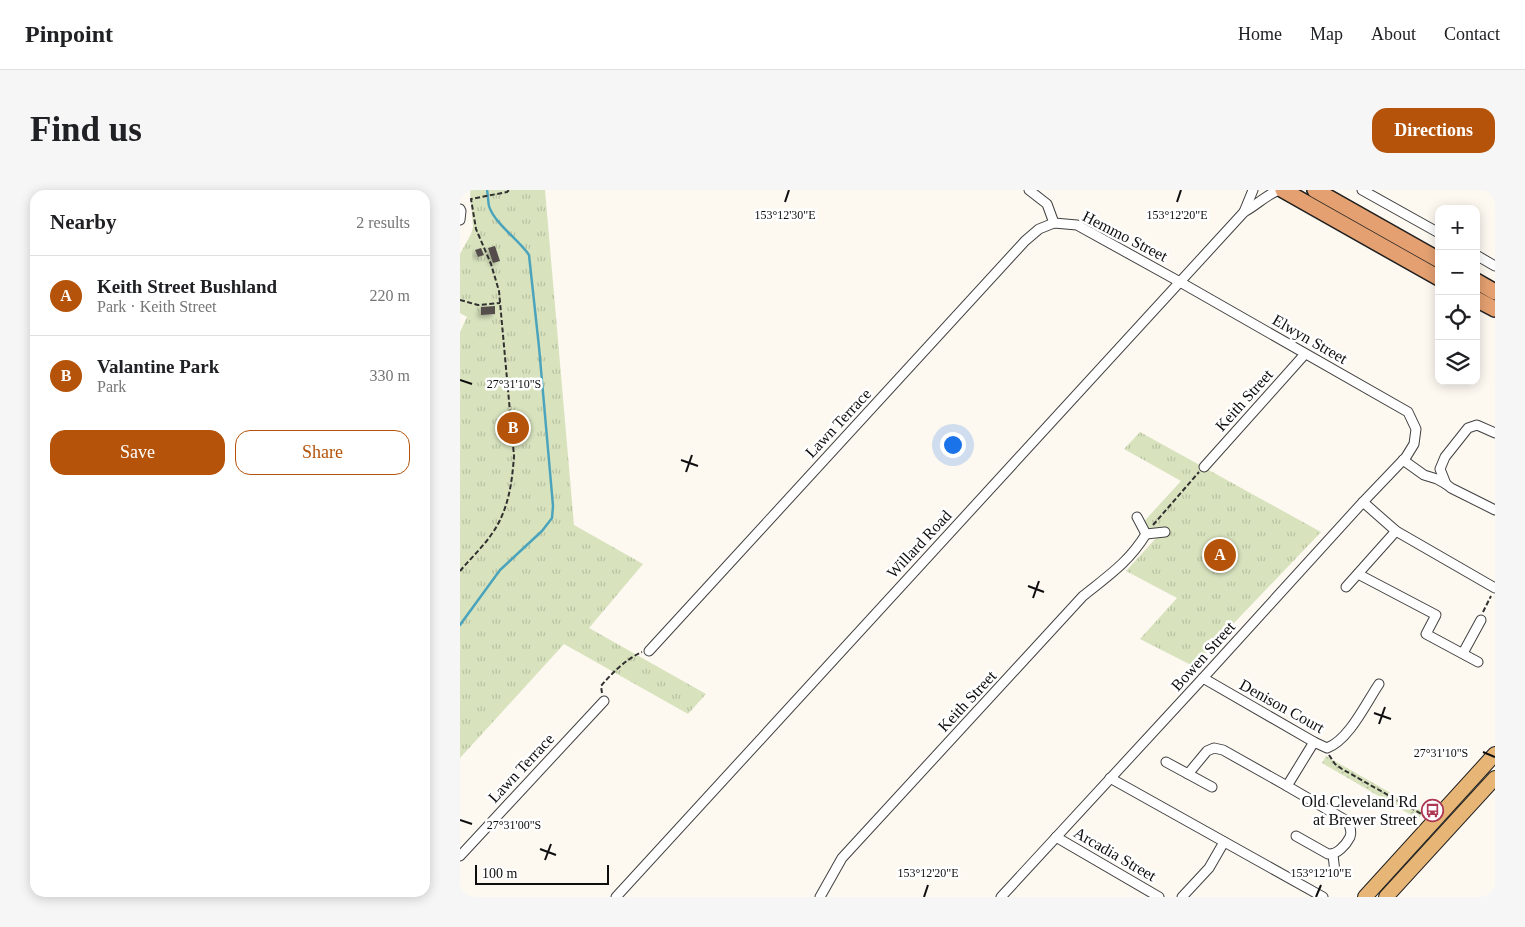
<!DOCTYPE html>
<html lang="en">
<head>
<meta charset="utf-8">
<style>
	:root { --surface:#fff; --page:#f6f6f6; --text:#202124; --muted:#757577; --line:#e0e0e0; --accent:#b45309 }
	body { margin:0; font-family:Georgia,serif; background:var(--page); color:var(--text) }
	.controls { position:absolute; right:15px; top:15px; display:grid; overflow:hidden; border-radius:10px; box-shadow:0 2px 12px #0003 }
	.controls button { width:45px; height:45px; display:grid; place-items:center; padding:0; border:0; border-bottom:1px solid var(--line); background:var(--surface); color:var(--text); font:25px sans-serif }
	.scale { position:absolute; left:15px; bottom:12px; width:134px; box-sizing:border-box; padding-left:5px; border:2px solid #0e0e0e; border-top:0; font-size:14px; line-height:18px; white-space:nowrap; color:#0e0e0e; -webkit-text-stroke:4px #fff; paint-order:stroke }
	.you { position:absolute; left:492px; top:254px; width:18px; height:18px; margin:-12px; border:4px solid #fff; border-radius:50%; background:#1a73e8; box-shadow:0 0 0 8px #1a73e833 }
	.badge { display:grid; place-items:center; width:32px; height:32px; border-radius:50%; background:var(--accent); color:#fff; font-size:16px; font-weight:700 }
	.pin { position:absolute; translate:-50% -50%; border:2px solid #fff; box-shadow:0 1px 5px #0006 }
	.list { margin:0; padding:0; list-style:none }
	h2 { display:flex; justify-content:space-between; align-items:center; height:65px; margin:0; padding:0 20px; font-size:21px }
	h2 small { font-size:16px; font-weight:400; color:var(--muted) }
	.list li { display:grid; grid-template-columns:32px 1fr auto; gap:15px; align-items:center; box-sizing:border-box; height:80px; padding:0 20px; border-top:1px solid var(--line) }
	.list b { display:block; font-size:19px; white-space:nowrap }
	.list p { margin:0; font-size:16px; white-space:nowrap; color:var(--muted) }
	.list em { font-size:16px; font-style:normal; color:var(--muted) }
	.actions { display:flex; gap:10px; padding:15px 20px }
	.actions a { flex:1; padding:11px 0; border:1px solid var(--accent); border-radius:15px; text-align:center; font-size:18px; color:var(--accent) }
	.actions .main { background:var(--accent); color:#fff }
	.icon { flex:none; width:28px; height:28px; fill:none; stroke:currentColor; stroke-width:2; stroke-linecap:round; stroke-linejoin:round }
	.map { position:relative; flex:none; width:1035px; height:707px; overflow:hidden; border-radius:15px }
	header { display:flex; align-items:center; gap:30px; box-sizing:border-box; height:70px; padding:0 25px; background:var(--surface); border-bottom:1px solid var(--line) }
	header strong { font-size:24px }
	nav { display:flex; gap:28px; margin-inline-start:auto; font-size:18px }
	.intro { display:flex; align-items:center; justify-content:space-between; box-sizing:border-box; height:120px; padding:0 30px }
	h1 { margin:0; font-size:35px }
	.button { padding:12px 22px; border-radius:15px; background:var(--accent); color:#fff; font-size:18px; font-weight:700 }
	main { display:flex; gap:30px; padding:0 30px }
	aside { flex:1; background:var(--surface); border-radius:15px; box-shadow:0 2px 12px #0003 }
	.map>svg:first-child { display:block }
</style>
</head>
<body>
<header>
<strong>Pinpoint</strong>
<nav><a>Home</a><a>Map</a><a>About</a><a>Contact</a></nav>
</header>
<div class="intro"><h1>Find us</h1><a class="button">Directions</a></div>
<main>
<aside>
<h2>Nearby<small>2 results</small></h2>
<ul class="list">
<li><span class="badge">A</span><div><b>Keith Street Bushland</b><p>Park · Keith Street</p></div><em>220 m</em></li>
<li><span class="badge">B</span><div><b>Valantine Park</b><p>Park</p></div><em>330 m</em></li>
</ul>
<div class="actions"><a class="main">Save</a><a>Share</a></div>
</aside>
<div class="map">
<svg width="1035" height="707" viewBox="0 0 1035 707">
	<defs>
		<pattern id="grass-dots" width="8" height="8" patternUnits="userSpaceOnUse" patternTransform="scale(1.25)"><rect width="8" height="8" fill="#d8e3be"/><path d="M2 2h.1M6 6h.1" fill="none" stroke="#b8c2a2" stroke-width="1.8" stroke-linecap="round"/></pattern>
		<pattern id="park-tufts" width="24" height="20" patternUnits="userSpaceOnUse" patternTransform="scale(1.25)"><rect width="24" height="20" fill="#d8e3be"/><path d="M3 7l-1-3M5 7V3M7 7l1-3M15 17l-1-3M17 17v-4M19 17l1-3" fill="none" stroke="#b8c2a2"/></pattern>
		<filter id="shadow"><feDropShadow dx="-3" dy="3" stdDeviation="2.5" flood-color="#0004"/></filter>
	</defs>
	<rect width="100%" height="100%" fill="#fdf8f0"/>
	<polygon fill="url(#grass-dots)" points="866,566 964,622 958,629 862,573"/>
	<g fill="url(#park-tufts)">
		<polygon points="10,0 85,0 114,335 183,374 129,438 246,504 228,524 104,454 0,568 0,142 7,127 0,123 0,64 11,44 13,37"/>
		<polygon points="680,242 861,342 733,476 680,449 717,408 666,381 696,348 678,338 721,291 664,259"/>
	</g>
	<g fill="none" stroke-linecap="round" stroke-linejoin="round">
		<path stroke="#4ca4bc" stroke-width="2.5" d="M 0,435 L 40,380 L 82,341 L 92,328 L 93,316 L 79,157 L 69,65 C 59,50 34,33 29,16 C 28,11 28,5 27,0"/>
	</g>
	<g fill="#554d4b" filter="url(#shadow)">
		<polygon points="35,56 40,71 33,73 28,58"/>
		<polygon points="21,58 24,65 18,67 15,60"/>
		<polygon points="35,116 35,124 21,125 21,117"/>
	</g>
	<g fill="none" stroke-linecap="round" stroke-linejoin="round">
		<defs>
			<g id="minor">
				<polyline points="569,0 587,14 594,33"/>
				<polyline points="902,0 979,43"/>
				<polyline points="0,19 1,21 0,30"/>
				<polyline points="784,22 793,0"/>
				<polyline points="1016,65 1035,76"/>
				<polyline points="1035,243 1017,235 1008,238 985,267 980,279 986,294 991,298 1035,320"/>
				<polyline points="943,270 964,285 977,289 986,294"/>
				<polyline points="744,277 845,164"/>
				<polyline points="903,312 936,341 1035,398"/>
				<polyline points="677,327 686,344 705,342"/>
				<polyline points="898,384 976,425 966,444 1018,472"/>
				<polyline points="886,397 936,341"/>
				<polyline points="189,461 565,51 579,39 594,33 617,35 720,92 948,222 956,239 954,254 946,267 903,312 743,488 541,707"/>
				<polyline points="1003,463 1021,430"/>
				<path d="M 743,488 L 854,552 L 867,558 C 889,550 906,513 919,494"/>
				<polyline points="706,572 752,597"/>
				<polyline points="728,584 747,561 754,558 763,560 827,596 854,552"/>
				<polyline points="650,588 863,707"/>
				<path d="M 827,596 L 887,631 C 890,636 892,642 890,647 C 886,655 877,665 868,664 L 836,646"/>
				<polyline points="596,647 699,707"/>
				<polyline points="873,665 875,682"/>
				<polyline points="0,666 144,511"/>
				<path d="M 156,707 L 784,22 C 797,15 806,5 819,0"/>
				<path d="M 360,707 L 382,668 L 623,406 C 648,386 669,372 686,344"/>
				<polyline points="722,707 749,678 764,652"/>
			</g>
			<g id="primary">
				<polyline points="905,707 1035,564"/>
				<polyline points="926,707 1035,588"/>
			</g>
			<g id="trunk">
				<polyline points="823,0 979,88"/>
				<polyline points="855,0 979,70"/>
				<polyline points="1016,91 1035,102"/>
				<polyline points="1016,109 1035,119"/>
			</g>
		</defs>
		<use href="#minor" stroke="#414141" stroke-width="11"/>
		<use href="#primary" stroke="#1f1f1f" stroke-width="16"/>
		<use href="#trunk" stroke="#1f1f1f" stroke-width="18"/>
		<g stroke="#303030" stroke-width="2" stroke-dasharray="5 2.5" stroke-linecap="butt">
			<polyline points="0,110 18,115 40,113"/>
			<polyline points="693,335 739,282"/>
			<path d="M 0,381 C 10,369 22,358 31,345 C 48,322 52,294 54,266 L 39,101 L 31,74 L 16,39 L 11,9 L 47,2 L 49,0"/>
			<polyline points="1023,422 1031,406"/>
			<path d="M 142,503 L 141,496 C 152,483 166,469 182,462"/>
			<polyline points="869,565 875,574 882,579 965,626"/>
		</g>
		<use href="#minor" stroke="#fff" stroke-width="9"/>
		<use href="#primary" stroke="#e7b677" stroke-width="14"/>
		<use href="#trunk" stroke="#e4a070" stroke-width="15"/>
	</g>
	<path fill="none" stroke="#0e0e0e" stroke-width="2" d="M 325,12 L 329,0M 717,12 L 721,0M 0,190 L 12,194M 221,270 L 238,276M 226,282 L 232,265M 568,396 L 584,402M 573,408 L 579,391M 914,523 L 931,529M 919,534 L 925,517M 1023,562 L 1035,567M 0,630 L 12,634M 80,659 L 96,665M 85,670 L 91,654M 464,707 L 468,695M 856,707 L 861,695"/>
	<defs>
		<symbol id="bus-ring" viewBox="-11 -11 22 22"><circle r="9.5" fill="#fff" stroke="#ac3853" stroke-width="1.5"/><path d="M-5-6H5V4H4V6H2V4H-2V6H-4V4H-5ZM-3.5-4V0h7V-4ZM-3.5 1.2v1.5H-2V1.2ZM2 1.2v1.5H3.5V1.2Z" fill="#ac3853"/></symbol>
	</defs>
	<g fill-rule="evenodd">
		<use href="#bus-ring" x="960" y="608" width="25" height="25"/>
	</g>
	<g text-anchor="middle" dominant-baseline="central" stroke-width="5" stroke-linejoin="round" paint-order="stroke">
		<g font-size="16" fill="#0e0e0e" stroke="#fff">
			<text transform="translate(665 46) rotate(27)">Hemmo Street</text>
			<text transform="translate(850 149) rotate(30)">Elwyn Street</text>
			<text transform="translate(784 210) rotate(-48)">Keith Street</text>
			<text transform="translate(378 233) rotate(-47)">Lawn Terrace</text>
			<text transform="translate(459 354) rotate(-47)">Willard Road</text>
			<text transform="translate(743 466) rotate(-48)">Bowen Street</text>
			<text transform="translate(507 511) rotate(-47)">Keith Street</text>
			<text transform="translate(822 516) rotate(29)">Denison Court</text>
			<text transform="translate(61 578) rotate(-47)">Lawn Terrace</text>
			<text transform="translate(655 664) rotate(30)">Arcadia Street</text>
		</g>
		<g font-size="16" fill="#0e0e0e" stroke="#fff" text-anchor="end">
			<text x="957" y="611">Old Cleveland Rd<tspan x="957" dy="18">at Brewer Street</tspan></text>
		</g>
	</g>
	<g font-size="12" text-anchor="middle" fill="#0e0e0e" stroke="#fff" stroke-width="5" stroke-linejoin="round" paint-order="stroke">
		<text x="325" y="29">153°12'30"E</text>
		<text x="717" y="29">153°12'20"E</text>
		<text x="54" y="198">27°31'10"S</text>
		<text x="981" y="567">27°31'10"S</text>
		<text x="54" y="639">27°31'00"S</text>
		<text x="468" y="687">153°12'20"E</text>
		<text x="861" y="687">153°12'10"E</text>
	</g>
</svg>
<div class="controls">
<button>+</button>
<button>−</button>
<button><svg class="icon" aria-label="locate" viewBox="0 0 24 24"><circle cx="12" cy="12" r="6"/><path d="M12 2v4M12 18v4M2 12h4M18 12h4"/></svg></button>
<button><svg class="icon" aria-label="layers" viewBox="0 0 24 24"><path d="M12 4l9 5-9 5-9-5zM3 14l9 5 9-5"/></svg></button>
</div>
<div class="scale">100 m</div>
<div class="you"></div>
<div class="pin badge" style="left:760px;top:365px">A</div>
<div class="pin badge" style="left:53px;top:238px">B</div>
</div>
</main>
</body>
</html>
